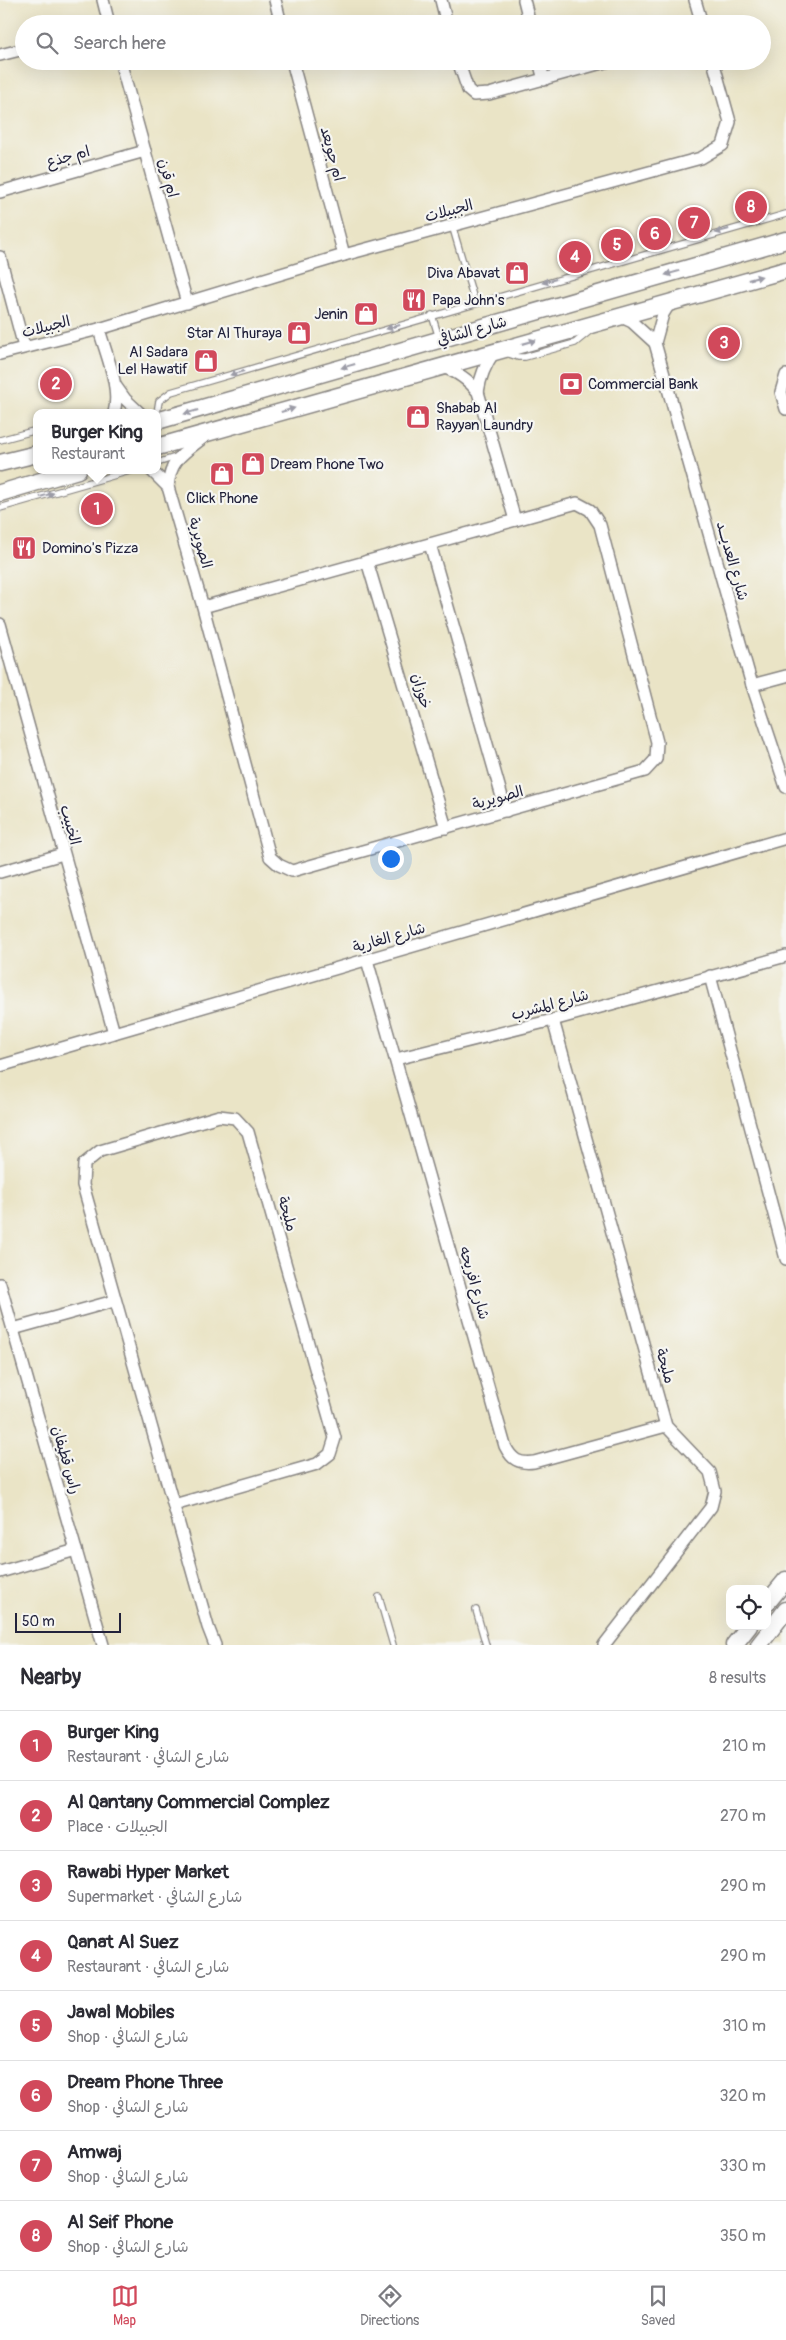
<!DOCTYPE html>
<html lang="en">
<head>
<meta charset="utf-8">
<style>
	:root { --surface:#fff; --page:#f2f2f3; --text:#2b2b33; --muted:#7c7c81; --line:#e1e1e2; --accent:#d1495b }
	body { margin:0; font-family:Pangolin,"Playpen Sans Arabic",sans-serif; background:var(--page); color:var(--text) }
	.controls { position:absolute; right:15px; bottom:15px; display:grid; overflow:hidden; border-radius:10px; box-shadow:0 5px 20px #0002 }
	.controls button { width:45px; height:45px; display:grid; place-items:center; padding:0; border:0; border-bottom:1px solid var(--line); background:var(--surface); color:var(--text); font:25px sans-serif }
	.scale { position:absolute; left:15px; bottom:12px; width:106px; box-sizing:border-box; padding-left:5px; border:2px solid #22223b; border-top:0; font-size:14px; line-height:18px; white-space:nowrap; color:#22223b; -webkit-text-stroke:4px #f6f6f2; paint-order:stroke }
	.you { position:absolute; left:390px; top:858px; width:18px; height:18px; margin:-12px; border:4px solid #fff; border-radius:50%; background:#1a73e8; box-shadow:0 0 0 8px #1a73e833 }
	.badge { display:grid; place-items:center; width:32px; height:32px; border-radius:50%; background:var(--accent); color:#fff; font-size:16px; font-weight:700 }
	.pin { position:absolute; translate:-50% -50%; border:2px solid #fff; box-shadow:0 1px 5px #0006 }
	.popup { position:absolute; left:33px; top:409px; width:128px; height:65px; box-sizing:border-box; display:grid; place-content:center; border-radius:10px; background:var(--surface); filter:drop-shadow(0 1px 4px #0005); font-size:16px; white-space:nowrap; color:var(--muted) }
	.popup b { font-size:19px; color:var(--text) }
	.popup::after { content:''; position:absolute; left:50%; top:100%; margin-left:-10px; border:10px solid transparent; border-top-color:var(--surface) }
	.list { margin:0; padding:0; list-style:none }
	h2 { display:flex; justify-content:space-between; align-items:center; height:65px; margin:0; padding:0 20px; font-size:21px }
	h2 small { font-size:16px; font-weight:400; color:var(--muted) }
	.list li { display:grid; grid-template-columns:32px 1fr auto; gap:15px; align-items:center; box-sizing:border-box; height:70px; padding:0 20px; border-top:1px solid var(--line) }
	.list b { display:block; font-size:19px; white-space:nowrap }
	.list p { margin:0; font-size:16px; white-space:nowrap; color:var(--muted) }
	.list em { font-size:16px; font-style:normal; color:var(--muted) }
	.icon { flex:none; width:28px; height:28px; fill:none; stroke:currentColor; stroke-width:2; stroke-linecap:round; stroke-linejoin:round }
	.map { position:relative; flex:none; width:786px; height:1645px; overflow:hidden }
	.search { position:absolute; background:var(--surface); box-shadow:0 5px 20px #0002; left:15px; right:15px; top:15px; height:55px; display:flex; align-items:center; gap:12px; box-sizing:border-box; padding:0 18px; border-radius:28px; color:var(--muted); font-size:19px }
	.sheet { height:625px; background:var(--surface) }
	nav { display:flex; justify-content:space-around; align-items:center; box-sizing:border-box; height:70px; border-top:1px solid var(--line); background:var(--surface); font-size:14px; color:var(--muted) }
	nav a { display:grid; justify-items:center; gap:2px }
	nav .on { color:var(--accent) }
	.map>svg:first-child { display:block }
</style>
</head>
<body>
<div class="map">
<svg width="786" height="1645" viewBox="0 0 786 1645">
	<rect width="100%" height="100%" fill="#f6f6f2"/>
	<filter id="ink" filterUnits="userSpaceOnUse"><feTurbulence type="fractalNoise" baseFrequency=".02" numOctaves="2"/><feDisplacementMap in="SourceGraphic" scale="10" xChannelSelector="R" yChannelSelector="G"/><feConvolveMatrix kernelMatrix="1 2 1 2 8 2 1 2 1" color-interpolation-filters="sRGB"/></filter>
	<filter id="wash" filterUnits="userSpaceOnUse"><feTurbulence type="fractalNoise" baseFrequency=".0096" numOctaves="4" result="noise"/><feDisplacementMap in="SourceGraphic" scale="20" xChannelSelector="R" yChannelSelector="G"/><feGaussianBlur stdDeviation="1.12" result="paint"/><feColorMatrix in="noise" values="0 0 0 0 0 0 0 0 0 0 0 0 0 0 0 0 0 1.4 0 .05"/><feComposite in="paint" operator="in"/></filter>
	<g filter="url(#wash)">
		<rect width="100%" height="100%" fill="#eae4c6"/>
	</g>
	<g filter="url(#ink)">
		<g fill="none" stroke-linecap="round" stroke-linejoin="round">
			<defs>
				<g id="lane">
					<polyline points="452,225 475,303"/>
					<polyline points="432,315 439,338"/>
					<polyline points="506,353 518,357 525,357 575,343 591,330"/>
					<polyline points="157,413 159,401 171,392 786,214"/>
					<polyline points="0,440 37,430"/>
					<polyline points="157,463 179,456"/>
					<polyline points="0,508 133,470"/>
					<polyline points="379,1597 393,1645"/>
					<polyline points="476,1610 486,1645"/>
				</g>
				<g id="street">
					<polyline points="103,0 109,24"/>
					<polyline points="275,0 281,24"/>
					<polyline points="441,0 447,24"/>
					<polyline points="524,0 530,24"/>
					<polyline points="695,0 702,24"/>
					<polyline points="0,55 24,49"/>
					<polyline points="120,61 187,303"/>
					<polyline points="292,61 344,255"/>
					<polyline points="458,61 468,90 474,95 489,94 609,61"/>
					<polyline points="539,61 544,80"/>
					<polyline points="0,192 145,151"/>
					<polyline points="0,257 24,347"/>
					<polyline points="671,301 663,314 655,343 752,685 786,787"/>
					<polyline points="619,316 632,322 655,343"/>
					<path d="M 99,329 C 106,355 121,387 114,413"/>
					<polyline points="0,354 99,329 344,255 701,158 723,145 730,122 713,61"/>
					<path d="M 443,367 C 458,373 468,379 478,392 L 515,520"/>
					<polyline points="786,375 781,392 786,409"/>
					<polyline points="115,385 125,399 140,413"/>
					<path d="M 478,392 C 480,377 485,365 494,352"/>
					<path d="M 151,470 L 168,487 C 170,459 184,453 204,437"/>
					<polyline points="168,487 203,607 270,857 279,865 292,871 645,771 656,759 657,742 600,525 590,510 577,503 203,607"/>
					<polyline points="430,544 506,811"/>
					<polyline points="367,561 446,828"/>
					<polyline points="0,624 114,1033"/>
					<polyline points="752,685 786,676"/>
					<polyline points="0,872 63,854"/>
					<path d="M 367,960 L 505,1446 C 512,1460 519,1464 534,1462 L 666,1426"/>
					<polyline points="710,976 786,1259"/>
					<polyline points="553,1020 666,1426 710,1472 715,1491 711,1507 604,1645"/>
					<polyline points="396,1059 553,1020 786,956"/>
					<polyline points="0,1066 786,838"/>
					<polyline points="0,1284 103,1645"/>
					<polyline points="13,1329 114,1301"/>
					<polyline points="174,1505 317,1464 330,1454 335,1438 248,1132 235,1118 219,1116 100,1151 84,1164 83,1185 208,1627 215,1645"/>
					<polyline points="0,1572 76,1550"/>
				</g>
				<g id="secondary">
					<polyline points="157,421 786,240"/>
					<polyline points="157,447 786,270"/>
					<polyline points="0,463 37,454"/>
					<polyline points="0,493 78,470"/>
					<polyline points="767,1603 786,1580"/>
					<polyline points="734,1645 749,1626"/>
					<polyline points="759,1645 786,1610"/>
				</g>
			</defs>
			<use href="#lane" stroke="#868380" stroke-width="8"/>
			<use href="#street" stroke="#868380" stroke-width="14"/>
			<use href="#secondary" stroke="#868380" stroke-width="19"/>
			<use href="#lane" stroke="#fff" stroke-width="5.5"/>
			<use href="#street" stroke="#fff" stroke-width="11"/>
			<use href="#secondary" stroke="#fff" stroke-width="16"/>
		</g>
		<defs><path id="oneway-solid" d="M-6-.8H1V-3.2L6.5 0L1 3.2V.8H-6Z" transform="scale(1.25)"/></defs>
		<g fill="#9c9ca7">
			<use href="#oneway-solid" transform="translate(722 231) rotate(164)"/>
			<use href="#oneway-solid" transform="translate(672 273) rotate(164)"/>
			<use href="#oneway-solid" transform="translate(755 278) rotate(-15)"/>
			<use href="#oneway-solid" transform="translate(549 281) rotate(164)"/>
			<use href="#oneway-solid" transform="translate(393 327) rotate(164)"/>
			<use href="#oneway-solid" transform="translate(529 342) rotate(-16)"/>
			<use href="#oneway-solid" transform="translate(348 366) rotate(164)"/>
			<use href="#oneway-solid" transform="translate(237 373) rotate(164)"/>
			<use href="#oneway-solid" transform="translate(288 410) rotate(-16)"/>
			<use href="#oneway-solid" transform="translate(191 412) rotate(164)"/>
			<use href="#oneway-solid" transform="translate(47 495) rotate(-16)"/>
		</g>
	</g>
	<defs>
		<symbol id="shop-square" viewBox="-11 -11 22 22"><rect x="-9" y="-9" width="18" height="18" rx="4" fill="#d1495b" stroke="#f6f6f2"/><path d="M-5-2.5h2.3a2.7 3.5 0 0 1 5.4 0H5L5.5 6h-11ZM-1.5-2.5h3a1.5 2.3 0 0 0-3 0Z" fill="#fff"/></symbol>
		<symbol id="restaurant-square" viewBox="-11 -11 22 22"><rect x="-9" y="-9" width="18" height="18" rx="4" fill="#d1495b" stroke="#f6f6f2"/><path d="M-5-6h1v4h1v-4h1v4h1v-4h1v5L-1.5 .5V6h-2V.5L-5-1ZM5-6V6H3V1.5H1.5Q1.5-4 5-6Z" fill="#fff"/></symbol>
		<symbol id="bank-square" viewBox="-11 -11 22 22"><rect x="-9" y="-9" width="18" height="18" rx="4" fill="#d1495b" stroke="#f6f6f2"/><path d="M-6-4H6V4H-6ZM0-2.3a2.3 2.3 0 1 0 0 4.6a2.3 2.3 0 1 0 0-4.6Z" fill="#fff"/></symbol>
	</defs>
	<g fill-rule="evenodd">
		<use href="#shop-square" x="503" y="259" width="28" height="28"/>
		<use href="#restaurant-square" x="400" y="286" width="28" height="28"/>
		<use href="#shop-square" x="352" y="300" width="28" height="28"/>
		<use href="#shop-square" x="285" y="319" width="28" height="28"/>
		<use href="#shop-square" x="192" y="347" width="28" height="28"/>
		<use href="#bank-square" x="557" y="370" width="28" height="28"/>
		<use href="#shop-square" x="404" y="403" width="28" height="28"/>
		<use href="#shop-square" x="239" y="450" width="28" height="28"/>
		<use href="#shop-square" x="208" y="460" width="28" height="28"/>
		<use href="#restaurant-square" x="10" y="534" width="28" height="28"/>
	</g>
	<g text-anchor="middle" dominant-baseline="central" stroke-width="4.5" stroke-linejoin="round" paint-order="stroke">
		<g font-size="15" fill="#22223b" stroke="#f6f6f2">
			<text transform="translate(332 154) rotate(75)">ام جويعد</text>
			<text transform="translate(68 157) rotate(-16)">ام جذع</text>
			<text transform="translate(168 178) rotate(75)">ام قرن</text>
			<text transform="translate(449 211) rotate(-15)">الجبيلات</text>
			<text transform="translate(46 327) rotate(-14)">الجبيلات</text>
			<text transform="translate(472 331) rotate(-16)">شارع الشافي</text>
			<text transform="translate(200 543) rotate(74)">الصويرية</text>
			<text transform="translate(732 561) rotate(74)">شارع العديـــد</text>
			<text transform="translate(421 691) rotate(74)">خوزان</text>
			<text transform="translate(498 798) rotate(-16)">الصويرية</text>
			<text transform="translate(70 825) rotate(75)">الخبيب</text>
			<text transform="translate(389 938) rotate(-16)">شارع الغارية</text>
			<text transform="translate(550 1005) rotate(-15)">شارع المشرب</text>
			<text transform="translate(287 1214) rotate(74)">مليحة</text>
			<text transform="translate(474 1283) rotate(74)">شارع افريحه</text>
			<text transform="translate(665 1366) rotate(74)">مليحة</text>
			<text transform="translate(66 1460) rotate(74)">راس قطيفان</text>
		</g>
		<g font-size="15" fill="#22223b" stroke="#f6f6f2" text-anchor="start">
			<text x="500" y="273" text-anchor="end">Diva Abavat</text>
			<text x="432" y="300">Papa John's</text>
			<text x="348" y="314" text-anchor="end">Jenin</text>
			<text x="282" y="333" text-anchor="end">Star Al Thuraya</text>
			<text x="188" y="352" text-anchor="end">Al Sadara<tspan x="188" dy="17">Lel Hawatif</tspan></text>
			<text x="588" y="384">Commercial Bank</text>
			<text x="436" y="408">Shabab Al<tspan x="436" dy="17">Rayyan Laundry</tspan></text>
			<text x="270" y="464">Dream Phone Two</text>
			<text x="222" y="498" text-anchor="middle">Click Phone</text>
			<text x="42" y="548">Domino's Pizza</text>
		</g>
	</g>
</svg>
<div class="controls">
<button><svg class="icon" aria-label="locate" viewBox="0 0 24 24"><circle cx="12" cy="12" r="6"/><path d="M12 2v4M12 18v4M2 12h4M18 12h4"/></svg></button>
</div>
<div class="scale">50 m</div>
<div class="you"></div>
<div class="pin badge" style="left:97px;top:509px">1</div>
<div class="popup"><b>Burger King</b>Restaurant</div>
<div class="pin badge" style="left:56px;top:384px">2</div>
<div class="pin badge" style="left:724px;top:343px">3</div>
<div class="pin badge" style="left:575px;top:257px">4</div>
<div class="pin badge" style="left:617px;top:245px">5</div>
<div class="pin badge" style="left:655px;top:234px">6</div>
<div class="pin badge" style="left:694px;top:223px">7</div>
<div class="pin badge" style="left:751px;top:207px">8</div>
<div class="search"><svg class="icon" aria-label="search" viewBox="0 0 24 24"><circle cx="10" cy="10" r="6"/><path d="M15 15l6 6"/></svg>Search here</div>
</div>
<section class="sheet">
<h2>Nearby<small>8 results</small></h2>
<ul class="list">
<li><span class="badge">1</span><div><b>Burger King</b><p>Restaurant · شارع الشافي</p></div><em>210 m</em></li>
<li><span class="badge">2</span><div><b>Al Qantany Commercial Complez</b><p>Place · الجبيلات</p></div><em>270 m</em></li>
<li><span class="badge">3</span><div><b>Rawabi Hyper Market</b><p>Supermarket · شارع الشافي</p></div><em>290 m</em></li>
<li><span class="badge">4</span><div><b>Qanat Al Suez</b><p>Restaurant · شارع الشافي</p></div><em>290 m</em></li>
<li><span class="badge">5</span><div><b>Jawal Mobiles</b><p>Shop · شارع الشافي</p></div><em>310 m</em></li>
<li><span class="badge">6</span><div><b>Dream Phone Three</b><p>Shop · شارع الشافي</p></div><em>320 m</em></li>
<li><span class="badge">7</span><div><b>Amwaj</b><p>Shop · شارع الشافي</p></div><em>330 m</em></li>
<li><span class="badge">8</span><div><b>Al Seif Phone</b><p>Shop · شارع الشافي</p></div><em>350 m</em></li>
</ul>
</section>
<nav>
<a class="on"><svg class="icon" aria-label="map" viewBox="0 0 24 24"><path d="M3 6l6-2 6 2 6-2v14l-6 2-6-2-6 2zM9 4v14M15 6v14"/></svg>Map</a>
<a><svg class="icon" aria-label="directions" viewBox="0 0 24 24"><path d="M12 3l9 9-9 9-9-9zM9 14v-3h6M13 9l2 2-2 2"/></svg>Directions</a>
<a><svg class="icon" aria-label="saved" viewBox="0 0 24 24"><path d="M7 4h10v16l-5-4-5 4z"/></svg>Saved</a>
</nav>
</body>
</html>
